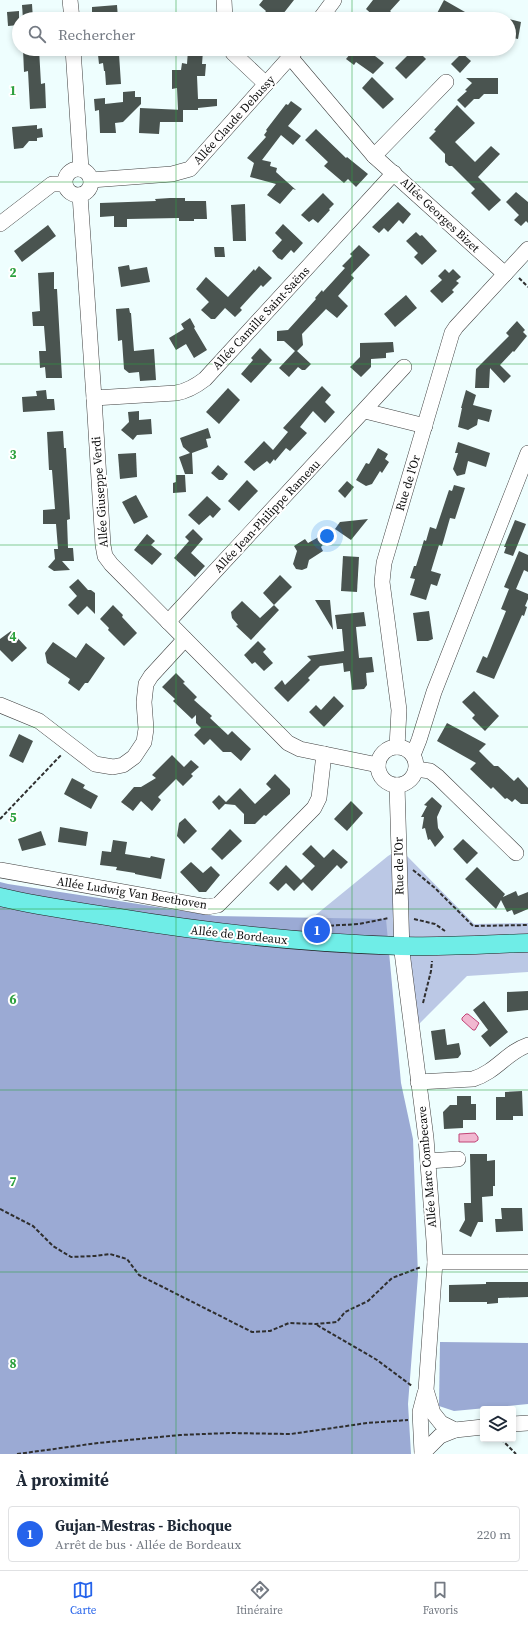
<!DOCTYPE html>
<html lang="fr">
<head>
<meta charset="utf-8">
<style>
	:root { --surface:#fff; --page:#f2f2f3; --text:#1f2937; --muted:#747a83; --line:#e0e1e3; --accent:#2563eb }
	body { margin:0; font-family:"Source Serif 4",serif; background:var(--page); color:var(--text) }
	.controls { position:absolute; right:12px; bottom:12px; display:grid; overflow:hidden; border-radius:4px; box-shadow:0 2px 6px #0003 }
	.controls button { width:36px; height:36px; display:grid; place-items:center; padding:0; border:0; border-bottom:1px solid var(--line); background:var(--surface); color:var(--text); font:20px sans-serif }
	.you { position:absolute; left:327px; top:536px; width:14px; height:14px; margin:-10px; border:3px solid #fff; border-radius:50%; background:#1a73e8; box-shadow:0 0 0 6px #1a73e833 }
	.badge { display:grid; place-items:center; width:26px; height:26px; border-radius:50%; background:var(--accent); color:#fff; font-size:13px; font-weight:700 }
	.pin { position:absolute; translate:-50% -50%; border:2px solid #fff; box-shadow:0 1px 4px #0006 }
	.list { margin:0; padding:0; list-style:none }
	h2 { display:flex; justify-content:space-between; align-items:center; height:52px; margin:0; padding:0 16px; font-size:17px }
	h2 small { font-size:13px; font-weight:400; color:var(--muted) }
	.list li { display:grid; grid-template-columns:26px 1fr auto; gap:12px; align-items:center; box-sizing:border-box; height:56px; margin:0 8px 8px; padding:0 8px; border:1px solid var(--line); border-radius:4px }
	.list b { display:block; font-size:15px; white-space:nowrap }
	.list p { margin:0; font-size:13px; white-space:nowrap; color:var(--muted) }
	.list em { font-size:13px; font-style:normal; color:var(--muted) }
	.icon { flex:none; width:22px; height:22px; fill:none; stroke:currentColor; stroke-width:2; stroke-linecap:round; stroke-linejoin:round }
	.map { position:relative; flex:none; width:528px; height:1454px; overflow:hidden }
	.search { position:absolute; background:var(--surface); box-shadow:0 2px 6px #0003; left:12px; right:12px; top:12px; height:44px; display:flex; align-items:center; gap:10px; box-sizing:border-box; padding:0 14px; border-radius:22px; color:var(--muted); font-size:15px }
	.sheet { height:116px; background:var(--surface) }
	nav { display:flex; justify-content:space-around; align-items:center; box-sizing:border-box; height:56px; border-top:1px solid var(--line); background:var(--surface); font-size:11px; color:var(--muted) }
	nav a { display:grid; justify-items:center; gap:2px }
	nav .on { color:var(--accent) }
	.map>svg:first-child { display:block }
</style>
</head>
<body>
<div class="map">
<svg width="528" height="1454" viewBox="0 0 528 1454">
	<rect width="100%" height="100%" fill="#eefefe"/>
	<g fill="#bbc8e5">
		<polygon points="398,850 403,852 474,924 528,923 528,943 433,946 307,922 388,856"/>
		<polygon points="528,951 528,972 467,976 418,1025 408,952"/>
	</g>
	<g fill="#9baad4">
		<polygon points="0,882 8,884 216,916 386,919 401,1083 413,1139 418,1275 408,1404 411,1454 0,1454"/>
		<polygon points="440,1342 528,1343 528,1404 454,1411 439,1406"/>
	</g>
	<g fill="#f1b7d0" stroke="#c14477">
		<polygon points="466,1014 468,1014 479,1023 475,1030 473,1030 462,1020 462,1018"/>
		<polygon points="475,1133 478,1137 478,1140 475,1142 459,1142 459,1134"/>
	</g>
	<g fill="#4a5450">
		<polygon points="263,0 294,0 279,19 260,19 266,11 259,5"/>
		<polygon points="373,0 400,0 390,11 399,19 377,19 366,9"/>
		<polygon points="444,0 465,12 462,17 459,19 434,19"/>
		<polygon points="32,4 33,19 23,19 22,5"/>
		<polygon points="117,5 118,19 92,19 92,7"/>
		<polygon points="19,11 19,25 8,26 7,12"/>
		<polygon points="509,19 521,22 518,39 509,37"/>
		<polygon points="23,49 39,49 41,84 45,83 46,108 30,109 28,71 24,72"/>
		<polygon points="354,49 366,49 384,63 373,74 356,62 354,65 346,59"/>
		<polygon points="414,49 416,49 426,59 406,79 395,68"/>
		<polygon points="188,50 203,51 202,64 206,64 205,76 197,76 198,99 217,99 217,106 198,108 198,110 178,110 177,88 172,89 172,70 181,70 182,63 187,64"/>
		<polygon points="462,53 471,61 460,73 451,64"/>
		<polygon points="119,54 121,84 106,85 105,71 104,71 103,63 99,64 98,55"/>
		<polygon points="372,77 394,99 383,109 362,88"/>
		<polygon points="466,78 498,78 498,94 484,94 479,99 474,99 465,108 457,100 467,91 465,90 472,83"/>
		<polygon points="135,91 135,97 141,97 141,104 123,122 115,123 116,133 100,133 99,110 95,111 94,99 105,98 105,104 123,102 123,92"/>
		<polygon points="291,101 302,109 288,126 301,136 293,145 281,135 262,160 271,162 270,166 277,168 276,172 296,190 293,189 280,204 267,195 276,184 250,177 254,163 247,158 266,137 264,135 267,131 266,130 286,104 288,105"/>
		<polygon points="457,105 475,123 455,142 475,162 491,146 500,154 478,177 501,200 489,211 471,193 475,189 452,166 449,166 445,162 445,154 429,138 436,131 434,130"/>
		<polygon points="140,108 183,110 183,122 160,122 159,134 139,133"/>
		<polygon points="37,125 37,129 42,128 43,137 37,138 37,141 29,141 23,148 14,149 12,127"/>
		<polygon points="316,129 346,158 347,157 368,174 356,187 348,179 344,183 324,166 328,162 305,140"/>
		<polygon points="516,192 528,202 528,223 526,221 521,226 514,220 519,215 506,202"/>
		<polygon points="323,193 334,204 329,209 330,210 318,223 313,219 309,222 301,215"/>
		<polygon points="170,198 185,198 185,201 206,201 207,219 194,219 194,221 179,221 179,218 127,219 127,227 114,227 114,216 100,217 100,203 156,201 155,199"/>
		<polygon points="398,202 411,214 403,224 399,220 388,232 384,228 379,233 372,227"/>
		<polygon points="245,204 246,241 233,241 231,205"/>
		<polygon points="283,224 303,243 294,253 291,250 282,260 278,258 272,251 282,240 275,233"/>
		<polygon points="48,225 56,236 22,262 14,251"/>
		<polygon points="416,232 420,236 422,235 437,251 422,265 414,257 418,253 406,241"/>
		<polygon points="359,245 370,255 351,275 354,278 338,296 348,306 337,318 326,309 302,334 303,345 297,351 311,364 305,370 302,370 298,367 289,377 279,368 295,351 284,341 277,341 277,331 288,330 316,299 315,298 322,290 323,292 345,268 342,266 352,256 350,254"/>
		<polygon points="214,247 224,247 225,257 215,257"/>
		<polygon points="129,265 130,270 147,267 150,282 121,287 118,267"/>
		<polygon points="259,266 272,278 263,287 261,285 240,308 242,310 235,317 225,308 215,319 211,319 201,310 209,302 196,289 206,277 228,297 254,269 255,271"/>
		<polygon points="445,269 449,273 453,269 461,277 456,281 459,283 452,290 454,292 442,303 430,291 442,280 438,276"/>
		<polygon points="54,272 54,289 57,289 62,378 46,378 45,367 40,368 39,351 46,351 44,326 33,326 32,312 40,311 38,273"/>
		<polygon points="406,295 417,308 395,327 384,314"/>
		<polygon points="129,308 130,313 131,313 134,351 154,349 156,380 140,381 139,372 129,373 124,369 122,340 118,341 116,309"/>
		<polygon points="190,318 195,327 194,328 207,350 194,358 186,344 176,350 169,338 184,329 181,324"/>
		<polygon points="517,321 525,330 523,332 527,336 514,352 513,351 500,365 511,376 504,383 490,368 489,388 475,388 476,369 509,336 506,333"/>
		<polygon points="393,342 394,352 386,353 386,358 371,359 371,367 361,377 350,367 360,357 360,343"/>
		<polygon points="260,348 272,360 251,383 241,374 253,360 251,358"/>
		<polygon points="322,386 331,395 325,402 335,412 325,423 313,411 300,427 307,433 290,451 286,448 275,461 274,459 270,464 267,461 254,471 244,462 264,441 273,450 288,432 283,428"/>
		<polygon points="228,388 240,400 219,424 206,412"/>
		<polygon points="46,390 47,399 54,399 55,410 23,412 22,397 37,396 36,391"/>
		<polygon points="466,390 476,395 473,405 492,410 489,422 478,419 477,425 468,430 458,427 462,408 461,408"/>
		<polygon points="139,411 139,420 151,419 152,434 137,435 133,440 121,430 129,422 128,412"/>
		<polygon points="208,428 211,438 206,439 208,447 192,453 193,474 185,474 179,457 190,453 183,447 180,438"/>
		<polygon points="63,431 64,448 66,448 70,519 67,520 68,548 73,548 74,561 62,561 70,570 54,571 48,567 55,559 54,549 58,549 56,524 43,524 43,510 55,509 52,470 49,470 47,432"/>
		<polygon points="458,442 490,453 486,467 468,461 465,474 457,476 453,469 458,453 455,453"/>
		<polygon points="378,448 388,454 385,459 389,462 382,473 380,471 372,484 366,486 356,480 366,463 369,464"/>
		<polygon points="136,453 137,477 120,479 118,454"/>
		<polygon points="218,465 228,474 223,480 219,480 211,473"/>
		<polygon points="176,475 185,475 186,492 173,493 173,483 176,482"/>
		<polygon points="247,480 258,491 239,511 228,501"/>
		<polygon points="347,481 354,487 345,498 338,491"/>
		<polygon points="454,485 465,488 455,519 450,518 442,546 439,545 431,571 441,574 437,586 431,584 426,600 410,595 415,579 410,578 414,566 416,566 424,540 426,541 430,527 436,529 449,490 452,491"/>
		<polygon points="136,495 148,517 134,524 122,502"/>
		<polygon points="207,496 221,509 213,518 210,515 199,525 188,515"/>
		<polygon points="368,519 351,540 335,529 340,522"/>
		<polygon points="515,520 526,524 513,556 504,553 506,547 504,547"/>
		<polygon points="193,529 203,539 191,553 205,566 195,577 174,558 189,541 185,537"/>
		<polygon points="324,531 330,537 321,547 323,551 309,560 307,568 302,570 296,569 293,564 297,551 294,546 305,539 308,543 317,538"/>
		<polygon points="147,534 155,541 151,545 162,554 152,565 134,550"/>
		<polygon points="519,551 528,555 528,572 524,570 516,589 528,594 528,599 525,606 527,607 524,616 522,615 494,679 476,672 483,656 487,658 506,611 501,609 509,589 504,587"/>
		<polygon points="343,556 359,557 357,592 341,591"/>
		<polygon points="280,575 292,587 274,605 263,593"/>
		<polygon points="78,579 88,590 91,590 95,593 95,614 87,606 78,615 68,605 77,596 69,587"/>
		<polygon points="315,600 330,600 333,630"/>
		<polygon points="242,601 260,618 274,605 279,610 251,640 236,626 238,625 232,618 231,612"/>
		<polygon points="113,605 123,615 122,617 137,633 124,646 108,630 109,628 100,619"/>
		<polygon points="429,611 433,639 428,641 417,641 413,613"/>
		<polygon points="364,612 366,626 356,627 359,658 372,657 374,672 366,673 367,685 364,689 352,690 350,671 344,672 343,663 320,666 308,678 310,680 288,702 274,688 282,680 285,685 311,660 307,656 344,651 342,629 337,629 335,615"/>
		<polygon points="11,631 27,648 12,662 0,650 0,639"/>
		<polygon points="258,641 266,649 263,652 273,663 264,671 255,662 252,664 244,655"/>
		<polygon points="53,642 76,658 86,643 105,658 88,683 85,683 79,691 68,683 70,679 47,663 45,653"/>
		<polygon points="176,673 185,682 183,683 197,697 194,700 212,716 210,718 228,735 232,731 251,749 241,761 231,752 223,752 210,739 204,745 194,735 201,728 196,723 196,715 192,719 173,701 175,699 162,687"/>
		<polygon points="474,691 499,716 485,731 472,718 475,715 462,702"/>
		<polygon points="334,696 344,706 324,727 309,712 316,705 321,710"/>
		<polygon points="447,723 486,744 479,751 494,766 498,766 514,781 518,777 528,788 528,804 521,804 515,799 512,802 507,798 505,799 493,787 491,789 470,769 476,763 437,741"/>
		<polygon points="19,734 33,741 23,763 9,756"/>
		<polygon points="172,755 184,767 191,760 199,767 191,774 193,776 183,786 176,779 158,797 161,800 152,811 141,801 133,811 121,802 134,787 141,787 156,778 152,775"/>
		<polygon points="275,774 290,789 290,794 266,816 264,815 255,824 244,824 244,814 235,805 225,804 219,810 212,802 219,795 226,802 240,788 255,804 271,789 266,784"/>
		<polygon points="72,778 85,785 83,788 98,796 91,809 64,794"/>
		<polygon points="432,797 442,806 437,817 438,828 444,837 435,847 430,839 428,840 425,828 422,829 424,817 421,817 427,806 424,805"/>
		<polygon points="351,801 363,813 347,831 334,819"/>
		<polygon points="185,818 197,831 184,844 177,836 179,823"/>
		<polygon points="60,827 88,832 86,846 58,842"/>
		<polygon points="230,829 242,841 222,860 211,849"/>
		<polygon points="41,831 46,845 22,851 18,839"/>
		<polygon points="463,839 478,853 467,864 453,849"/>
		<polygon points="113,840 127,842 125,854 150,858 151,856 165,859 161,879 135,874 135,873 116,870 117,867 100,865 102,851 111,852"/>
		<polygon points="311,845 324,858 333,849 348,862 341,869 337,865 312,891 303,882 294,891 286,883 278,891 269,883 286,865 301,880 315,866 302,854"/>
		<polygon points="191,862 203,873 211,866 220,875 206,892 199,892 180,872"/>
		<polygon points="477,867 505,894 503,897 516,891 518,896 528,892 528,909 514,915 512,910 507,912 501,900 496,909 465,879"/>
		<polygon points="528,991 528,1010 507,1012 507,992"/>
		<polygon points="484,1001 508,1032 490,1047 481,1036 488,1030 473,1010"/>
		<polygon points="445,1029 447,1045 459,1043 461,1054 458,1058 435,1060 431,1031"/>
		<polygon points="522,1091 523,1116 513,1116 513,1120 496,1120 496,1097 505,1097 505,1092"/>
		<polygon points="457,1096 471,1096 471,1104 476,1104 476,1120 463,1120 463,1128 444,1129 443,1112 450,1105 457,1105"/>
		<polygon points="470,1154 487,1154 487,1161 495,1160 495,1186 493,1186 493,1196 482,1197 483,1222 478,1222 471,1237 459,1231 465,1220 464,1203 471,1203"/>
		<polygon points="501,1208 522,1208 523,1231 496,1232 495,1219 502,1219"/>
		<polygon points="486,1282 528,1282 528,1297 498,1298 498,1303 487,1304 487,1302 449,1302 449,1285 486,1284"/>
	</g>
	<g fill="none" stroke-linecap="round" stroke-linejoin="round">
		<defs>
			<g id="minor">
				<polyline points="70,0 72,19"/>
				<polyline points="224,0 225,19"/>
				<polyline points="320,19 334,0"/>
				<polyline points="73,49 81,169"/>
				<polyline points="232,49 233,53 266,84"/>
				<polyline points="291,58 374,156 505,274"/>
				<polyline points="374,156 446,82"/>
				<circle cx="78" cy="182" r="13"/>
				<polyline points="91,180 172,174 190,169 297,49"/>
				<polyline points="80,195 94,398 103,545 105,556 111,564 288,743 300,749 378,765"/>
				<polyline points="0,224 52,184 65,184"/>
				<path d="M 94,398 L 176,393 C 188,391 196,386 205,379 L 394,173"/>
				<polyline points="365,411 425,426"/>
				<polyline points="168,622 404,367"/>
				<polyline points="0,705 39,721 95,764 113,767 123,765 134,757 144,742 146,729 144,702 146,684 151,676 185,639"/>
				<circle cx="397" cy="766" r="19"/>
				<polyline points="397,747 399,710 382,582 384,563 452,333 456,327 528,249"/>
				<polyline points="413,755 419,740 434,692 528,453"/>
				<polyline points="416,769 430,771 438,777 516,853"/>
				<polyline points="397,785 402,952 426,1138 434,1241 435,1262 426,1390 433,1413 441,1423 455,1430 483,1427"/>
				<polyline points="0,870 207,907 218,905 314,808 319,798 324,754"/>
				<path d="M 418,1082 L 473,1079 C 496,1072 507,1052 528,1045"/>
				<polyline points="428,1161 458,1159"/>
				<polyline points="435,1262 528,1262"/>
				<polyline points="513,1424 528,1423"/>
				<polyline points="422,1453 420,1412 425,1393"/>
				<polyline points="422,1454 440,1436 455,1430"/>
			</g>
			<path id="major" d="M 0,897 C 37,906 75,911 113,917 C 209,933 304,943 401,946 C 443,947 486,944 528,943"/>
		</defs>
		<use href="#minor" stroke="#404040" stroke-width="16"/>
		<use href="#major" stroke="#1e1e1e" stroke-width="19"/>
		<g stroke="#2f2f2f" stroke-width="2" stroke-dasharray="4 2" stroke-linecap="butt">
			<polyline points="519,278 528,287"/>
			<polyline points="0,819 62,754"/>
			<polyline points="413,870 435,888 473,926 528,925"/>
			<polyline points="414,919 435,924 445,931"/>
			<polyline points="324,926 359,924 389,918"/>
			<polyline points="423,1003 431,971 432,961"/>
			<polyline points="0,1209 33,1226 53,1246 71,1257 95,1256 110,1254 127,1259 139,1275 252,1332 270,1331 289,1323 316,1324 337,1322 345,1312 368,1301 392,1278 421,1267"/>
			<polyline points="317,1325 377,1360 412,1386"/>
			<polyline points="501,1439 516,1454"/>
			<polyline points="17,1454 98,1443 180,1435 229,1433 291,1434 367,1423 408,1420"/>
		</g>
		<use href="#minor" stroke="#fff" stroke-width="15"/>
		<use href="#major" stroke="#6fede7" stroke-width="18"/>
	</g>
	<path fill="none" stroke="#2da13e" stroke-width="1" stroke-opacity="0.55" d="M 176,0 L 176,19M 352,0 L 352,19M 176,49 L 176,1454M 352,49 L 352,1454M 0,182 L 528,182M 0,364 L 528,364M 0,545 L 528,545M 0,727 L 528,727M 0,909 L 528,909M 0,1090 L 528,1090M 0,1272 L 528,1272"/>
	<g text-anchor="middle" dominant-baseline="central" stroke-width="4" stroke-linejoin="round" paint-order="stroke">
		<g font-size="12" fill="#0d0d0d" stroke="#fff">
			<text transform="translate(234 120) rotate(-48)">Allée Claude Debussy</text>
			<text transform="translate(440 215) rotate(43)">Allée Georges Bizet</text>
			<text transform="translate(261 318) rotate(-47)">Allée Camille Saint-Saëns</text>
			<text transform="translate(408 483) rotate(-73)">Rue de l'Or</text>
			<text transform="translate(100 492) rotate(-94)">Allée Giuseppe Verdi</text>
			<text transform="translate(267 516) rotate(-47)">Allée Jean-Philippe Rameau</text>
			<text transform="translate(399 866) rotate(-91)">Rue de l'Or</text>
			<text transform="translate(132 893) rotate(9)">Allée Ludwig Van Beethoven</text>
			<text transform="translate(239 935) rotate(6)">Allée de Bordeaux</text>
			<text transform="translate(427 1167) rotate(-95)">Allée Marc Combecave</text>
		</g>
	</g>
	<g font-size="13" text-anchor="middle" font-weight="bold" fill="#2da13e" stroke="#fff" stroke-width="4" stroke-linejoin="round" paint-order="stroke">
		<text x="13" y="95">1</text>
		<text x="13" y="277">2</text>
		<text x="13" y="459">3</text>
		<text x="13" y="641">4</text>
		<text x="13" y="822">5</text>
		<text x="13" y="1004">6</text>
		<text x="13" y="1186">7</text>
		<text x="13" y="1368">8</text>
	</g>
</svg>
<div class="controls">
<button><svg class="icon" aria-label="layers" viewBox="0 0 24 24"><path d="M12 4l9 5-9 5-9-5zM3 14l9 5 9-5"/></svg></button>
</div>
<div class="you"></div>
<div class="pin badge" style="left:317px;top:930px">1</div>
<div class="search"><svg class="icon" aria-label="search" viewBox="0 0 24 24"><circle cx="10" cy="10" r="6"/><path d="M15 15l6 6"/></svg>Rechercher</div>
</div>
<section class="sheet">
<h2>À proximité<small></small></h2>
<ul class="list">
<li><span class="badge">1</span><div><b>Gujan-Mestras - Bichoque</b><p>Arrêt de bus · Allée de Bordeaux</p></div><em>220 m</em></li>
</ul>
</section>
<nav>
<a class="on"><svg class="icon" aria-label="map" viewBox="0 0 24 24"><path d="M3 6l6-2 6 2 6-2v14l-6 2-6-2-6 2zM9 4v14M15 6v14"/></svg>Carte</a>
<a><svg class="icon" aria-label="directions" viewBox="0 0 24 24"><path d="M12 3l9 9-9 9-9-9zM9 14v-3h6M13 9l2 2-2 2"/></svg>Itinéraire</a>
<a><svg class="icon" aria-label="saved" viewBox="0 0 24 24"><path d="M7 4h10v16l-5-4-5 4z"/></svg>Favoris</a>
</nav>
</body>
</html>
